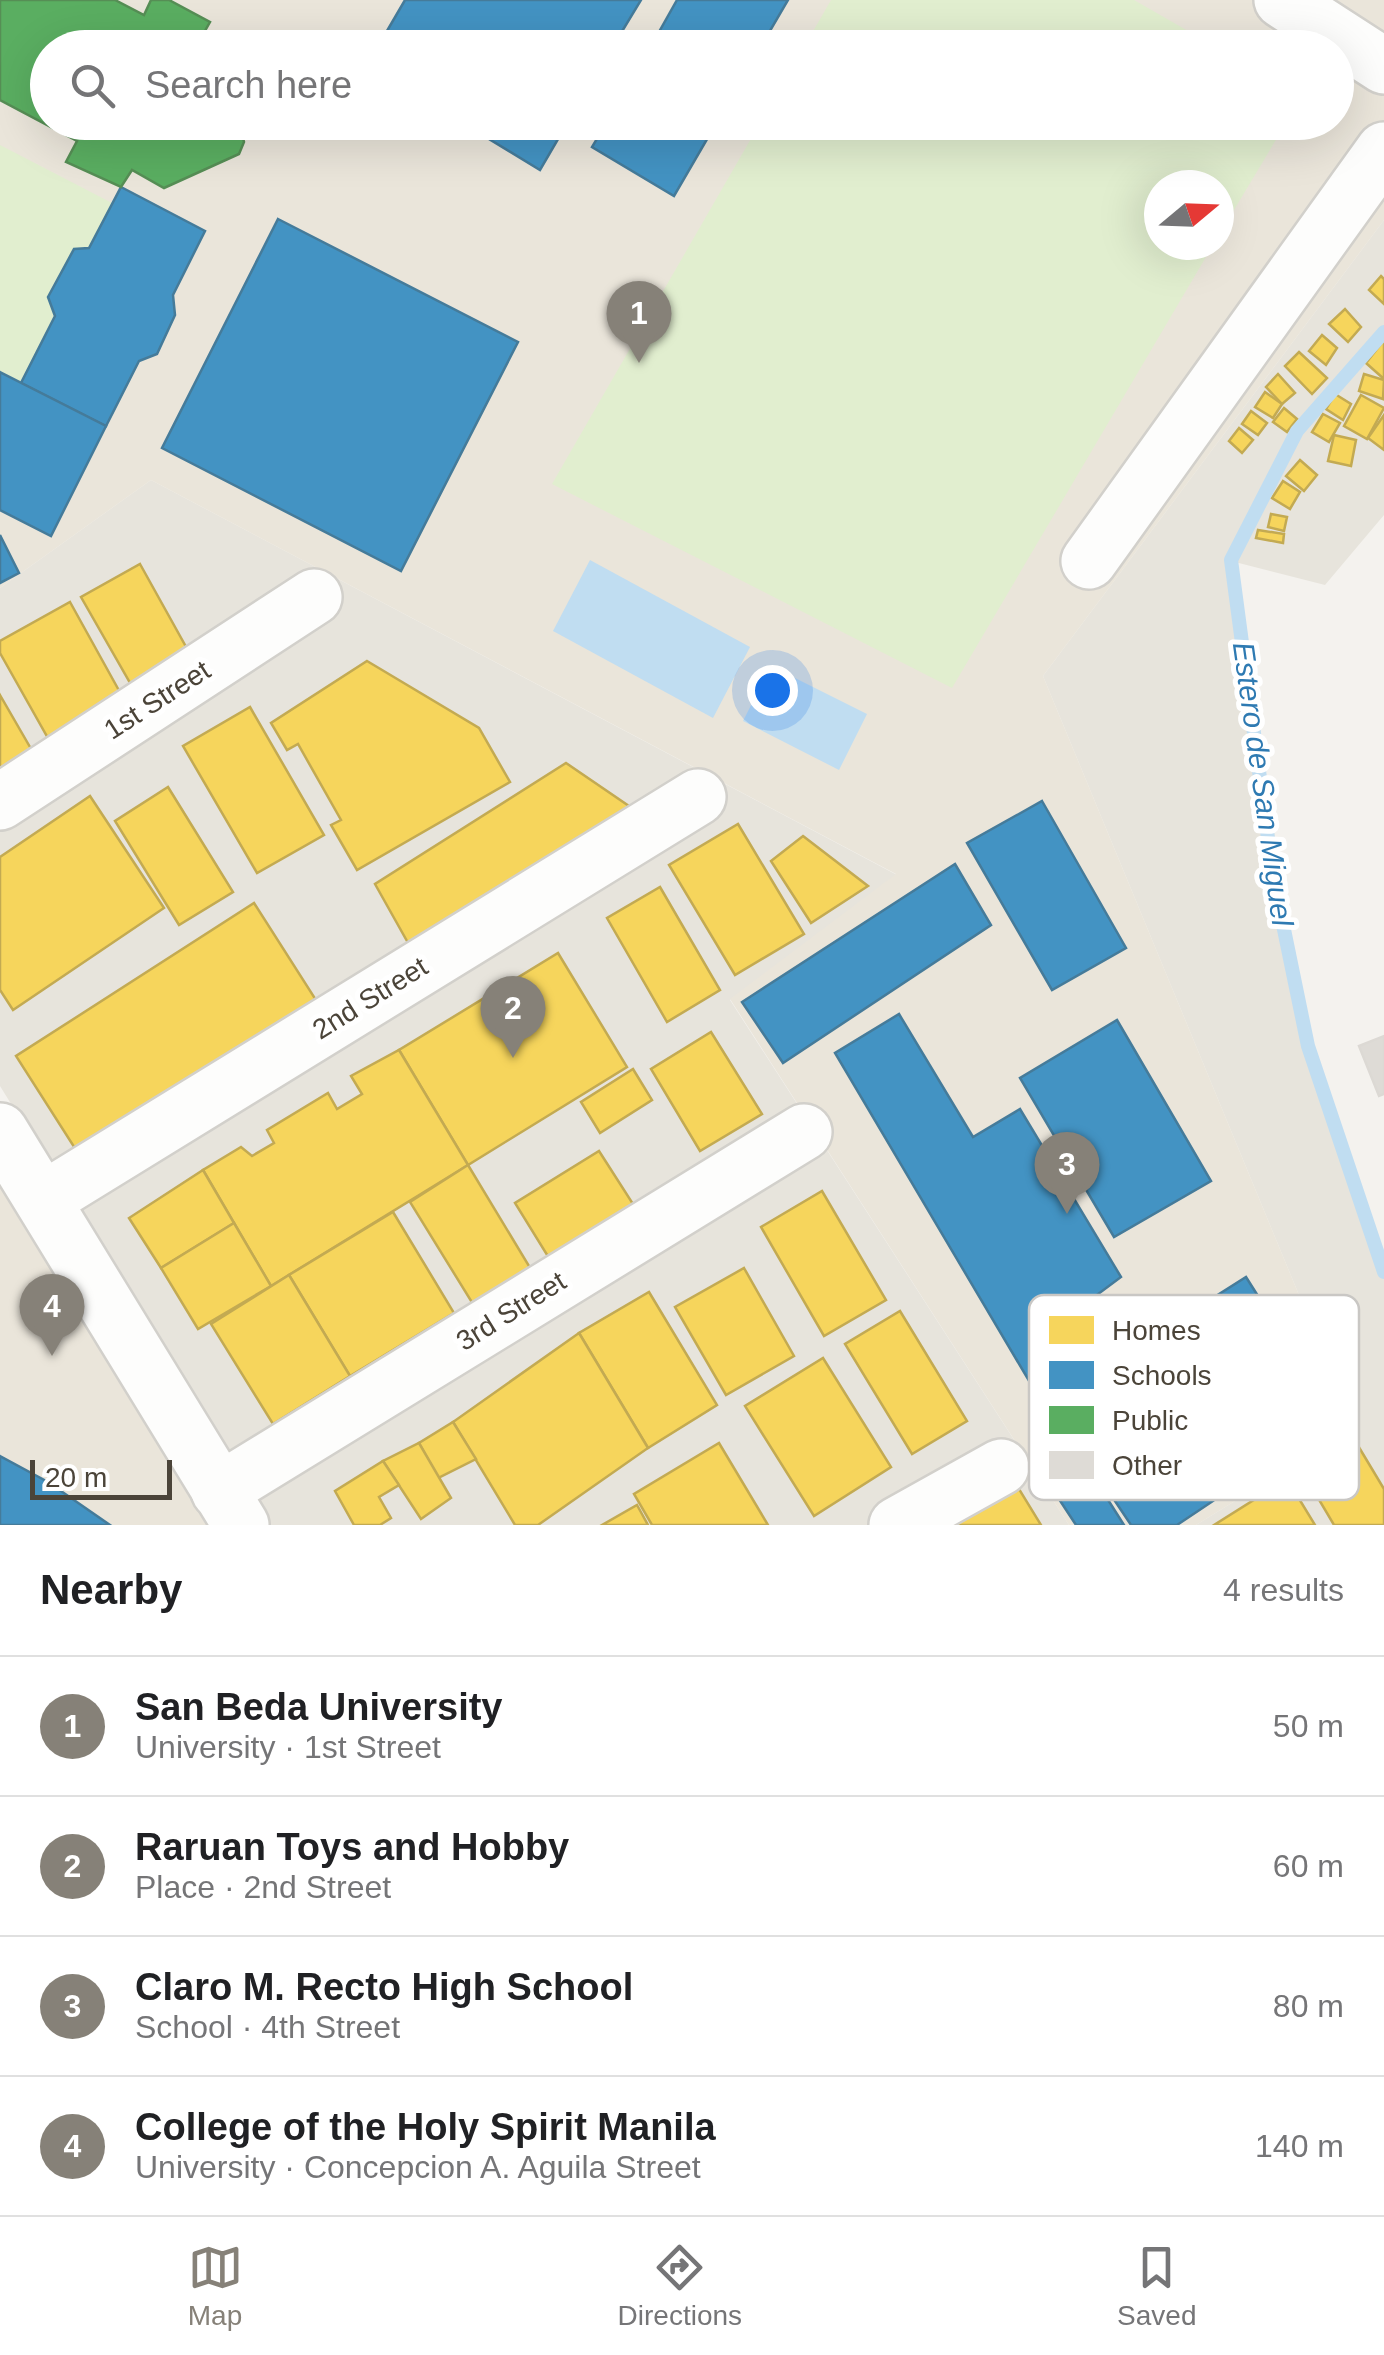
<!DOCTYPE html>
<html lang="en">
<head>
<meta charset="utf-8">
<style>
	:root { --surface:#fff; --page:#f2f2f2; --text:#202124; --muted:#757577; --line:#e0e0e0; --accent:#868178 }
	body { margin:0; font-family:Arial,sans-serif; background:var(--page); color:var(--text) }
	.compass { position:absolute; left:1144px; top:170px; width:90px; height:90px; border-radius:50%; background:var(--surface); box-shadow:0 10px 40px #0002; rotate:71deg }
	.scale { position:absolute; left:30px; bottom:25px; width:142px; box-sizing:border-box; padding-left:10px; border:5px solid #4b4439; border-top:0; font-size:28px; line-height:35px; white-space:nowrap; color:#4b4439; -webkit-text-stroke:8px #fff; paint-order:stroke }
	.you { position:absolute; left:772px; top:690px; width:35px; height:35px; margin:-25px; border:8px solid #fff; border-radius:50%; background:#1a73e8; box-shadow:0 0 0 15px #1a73e833 }
	.badge { display:grid; place-items:center; width:65px; height:65px; border-radius:50%; background:var(--accent); color:#fff; font-size:32px; font-weight:700 }
	.pin { position:absolute; translate:-50% -82px; filter:drop-shadow(0 2px 5px #0008) }
	.pin::after { content:''; position:absolute; top:52px; width:35px; height:30px; background:inherit; clip-path:polygon(0 0,100% 0,50% 100%) }
	.list { margin:0; padding:0; list-style:none }
	h2 { display:flex; justify-content:space-between; align-items:center; height:130px; margin:0; padding:0 40px; font-size:42px }
	h2 small { font-size:32px; font-weight:400; color:var(--muted) }
	.list li { display:grid; grid-template-columns:65px 1fr auto; gap:30px; align-items:center; box-sizing:border-box; height:140px; padding:0 40px; border-top:2px solid var(--line) }
	.list b { display:block; font-size:38px; white-space:nowrap }
	.list p { margin:0; font-size:32px; white-space:nowrap; color:var(--muted) }
	.list em { font-size:32px; font-style:normal; color:var(--muted) }
	.icon { flex:none; width:55px; height:55px; fill:none; stroke:currentColor; stroke-width:2; stroke-linecap:round; stroke-linejoin:round }
	.map { position:relative; flex:none; width:1384px; height:1525px; overflow:hidden }
	.search { position:absolute; background:var(--surface); box-shadow:0 10px 40px #0002; left:30px; right:30px; top:30px; height:110px; display:flex; align-items:center; gap:25px; box-sizing:border-box; padding:0 35px; border-radius:55px; color:var(--muted); font-size:38px }
	.sheet { height:690px; background:var(--surface) }
	nav { display:flex; justify-content:space-around; align-items:center; box-sizing:border-box; height:140px; border-top:2px solid var(--line); background:var(--surface); font-size:28px; color:var(--muted) }
	nav a { display:grid; justify-items:center; gap:5px }
	nav .on { color:var(--accent) }
	.map>svg:first-child { display:block }
</style>
</head>
<body>
<div class="map">
<svg width="1384" height="1525" viewBox="0 0 1384 1525">
	<rect width="100%" height="100%" fill="#f4f2ee"/>
	<g fill="#e7e4dc">
		<polygon points="1384,220 1384,515 1325,585 1231,561 1308,1046 1384,1272 1384,1525 1196,1525 1354,1428 1043,676"/>
		<polygon points="151,480 897,875 730,1000 1069,1525 271,1525 0,1086 0,588"/>
	</g>
	<g fill="#eae5da" fill-rule="evenodd">
		<path d="M 0,0 L 1384,0 L 1384,220 L 1043,676 L 1354,1428 L 1196,1525 L 1069,1525 L 730,999 L 896,874 L 151,480 L 0,588 ZM 48,48 L 1336,48 L 1336,122 L 48,122 ZM 1159,185 L 1219,185 L 1219,245 L 1159,245 Z"/>
		<polygon points="0,1187 209,1525 0,1525"/>
	</g>
	<g fill="#e1eecf">
		<polygon points="831,0 1134,0 1216,47 804,47"/>
		<polygon points="760,123 1286,123 1219,235 1219,185 1159,185 1159,245 1213,245 952,688 552,484"/>
		<polygon points="0,145 112,203 89,248 74,250 48,297 55,316 21,383 0,372"/>
	</g>
	<g fill="#c0ddf1">
		<polygon points="590,560 750,647 713,718 553,631"/>
		<polygon points="771,666 867,714 839,770 743,721"/>
	</g>
	<g fill="#f6d55c" stroke="#c3aa52" stroke-width="2.5">
		<polygon points="1381,276 1384,279 1384,304 1369,290"/>
		<polygon points="1345,309 1361,327 1348,342 1329,324"/>
		<polygon points="1322,335 1337,348 1326,365 1309,351"/>
		<polygon points="1384,340 1384,379 1366,363"/>
		<polygon points="1299,352 1327,378 1312,394 1285,366"/>
		<polygon points="1278,374 1295,393 1282,404 1266,387"/>
		<polygon points="1364,374 1384,380 1383,399 1359,391"/>
		<polygon points="1265,392 1282,404 1273,418 1255,407"/>
		<polygon points="1335,394 1351,404 1343,420 1326,409"/>
		<polygon points="1361,395 1384,408 1367,439 1344,426"/>
		<polygon points="1284,408 1297,419 1287,432 1273,422"/>
		<polygon points="1251,411 1267,423 1258,435 1242,424"/>
		<polygon points="1323,414 1340,423 1329,442 1312,432"/>
		<polygon points="1384,415 1384,450 1368,438"/>
		<polygon points="1239,428 1253,440 1242,453 1229,441"/>
		<polygon points="1334,435 1356,440 1351,466 1328,461"/>
		<polygon points="1300,460 1317,475 1304,491 1286,476"/>
		<polygon points="1283,481 1300,492 1290,509 1272,498"/>
		<polygon points="1271,514 1287,517 1284,531 1268,527"/>
		<polygon points="1258,530 1284,534 1283,543 1256,538"/>
		<polygon points="140,564 195,663 137,695 81,597"/>
		<polygon points="70,602 127,705 53,747 0,653 0,641"/>
		<polygon points="367,661 479,728 510,782 357,870 331,825 341,820 298,744 287,750 271,723"/>
		<polygon points="0,695 34,754 0,774"/>
		<polygon points="250,707 324,835 257,873 183,746"/>
		<polygon points="566,763 645,817 416,957 375,884"/>
		<polygon points="168,787 233,892 179,925 115,821"/>
		<polygon points="90,796 164,908 13,1010 0,990 0,857"/>
		<polygon points="738,824 804,934 735,975 669,865"/>
		<polygon points="803,836 868,886 811,923 771,861"/>
		<polygon points="660,887 720,990 667,1022 607,918"/>
		<polygon points="254,903 323,1011 85,1164 16,1056"/>
		<polygon points="558,953 627,1067 468,1165 399,1050"/>
		<polygon points="711,1032 762,1114 700,1151 651,1069"/>
		<polygon points="399,1050 468,1165 271,1286 203,1170 241,1147 252,1156 274,1143 267,1130 328,1093 337,1109 362,1094 351,1076"/>
		<polygon points="633,1069 652,1100 600,1133 581,1102"/>
		<polygon points="599,1151 642,1218 557,1271 515,1203"/>
		<polygon points="468,1165 538,1281 481,1317 410,1202"/>
		<polygon points="203,1170 234,1223 161,1268 129,1218"/>
		<polygon points="822,1191 886,1300 824,1336 761,1227"/>
		<polygon points="393,1212 454,1313 350,1376 289,1275"/>
		<polygon points="234,1223 271,1286 198,1329 161,1268"/>
		<polygon points="744,1268 794,1356 726,1395 675,1307"/>
		<polygon points="289,1275 350,1376 273,1424 211,1324"/>
		<polygon points="649,1292 717,1405 648,1448 579,1333"/>
		<polygon points="900,1311 967,1421 912,1454 845,1344"/>
		<polygon points="579,1333 648,1448 538,1525 515,1525 453,1422"/>
		<polygon points="823,1358 891,1467 814,1516 745,1406"/>
		<polygon points="453,1422 476,1459 438,1478 419,1443"/>
		<polygon points="1354,1439 1384,1489 1384,1525 1334,1525 1302,1471"/>
		<polygon points="419,1443 451,1498 421,1519 383,1461"/>
		<polygon points="719,1443 768,1525 652,1525 634,1494"/>
		<polygon points="383,1461 399,1485 379,1497 391,1518 380,1525 354,1525 335,1491"/>
		<polygon points="1008,1471 1041,1525 951,1525"/>
		<polygon points="1287,1479 1315,1525 1214,1525"/>
		<polygon points="637,1505 648,1525 602,1525"/>
	</g>
	<g fill="#4393c3" stroke="#457b9a" stroke-width="2.5">
		<polygon points="405,0 641,0 612,48 377,48"/>
		<polygon points="677,0 788,0 760,48 650,48"/>
		<polygon points="461,122 568,122 540,170"/>
		<polygon points="607,122 717,122 674,196 592,147"/>
		<polygon points="121,187 205,231 173,295 175,315 157,354 139,361 106,426 21,383 55,316 48,297 74,249 89,248"/>
		<polygon points="278,219 518,342 401,571 162,448"/>
		<polygon points="0,372 106,426 51,536 0,510"/>
		<polygon points="0,535 19,573 0,583"/>
		<polygon points="1042,801 1126,948 1052,990 967,843"/>
		<polygon points="955,864 991,925 783,1063 742,1002"/>
		<polygon points="899,1014 973,1137 1020,1109 1121,1277 1078,1309 1156,1428 1083,1472 835,1053"/>
		<polygon points="1117,1020 1211,1181 1114,1237 1020,1078"/>
		<polygon points="1246,1277 1335,1418 1261,1464 1172,1324"/>
		<polygon points="1167,1429 1213,1501 1177,1525 1131,1525 1097,1474"/>
		<polygon points="0,1456 48,1482 110,1525 0,1525"/>
		<polygon points="1091,1473 1124,1525 1076,1525 1057,1496"/>
	</g>
	<polygon fill="#5aae61" stroke="#568e55" stroke-width="2.5" points="0,0 115,0 144,15 151,0 169,0 210,22 197,45 201,48 48,48 48,122 239,122 244,142 239,154 164,188 132,170 121,187 66,162 77,141 0,100"/>
	<g fill="none" stroke-linecap="round" stroke-linejoin="round">
		<polyline stroke="#c0ddf1" stroke-width="14" points="1384,332 1297,431 1231,560 1273,876 1308,1046 1384,1272"/>
	</g>
	<polygon fill="#dedbd6" stroke="#dcd9d4" stroke-width="2.5" points="1384,1036 1384,1094 1379,1096 1359,1046"/>
	<g fill="none" stroke-linecap="round" stroke-linejoin="round">
		<defs>
			<g id="minor">
				<polyline points="1282,0 1384,66"/>
				<polyline points="1089,561 1384,150"/>
				<polyline points="0,802 314,597"/>
				<polyline points="0,1131 241,1525"/>
				<polyline points="43,1200 698,797"/>
				<polyline points="219,1491 804,1132"/>
				<polyline points="897,1525 1001,1467"/>
			</g>
		</defs>
		<use href="#minor" stroke="#d2d0cb" stroke-width="60"/>
		<use href="#minor" stroke="#fdfdfc" stroke-width="55"/>
	</g>
	<g text-anchor="middle" dominant-baseline="central" stroke-width="10" stroke-linejoin="round" paint-order="stroke">
		<g font-size="28" fill="#4b4439" stroke="#fff">
			<text transform="translate(157 700) rotate(-33)">1st Street</text>
			<text transform="translate(370 998) rotate(-32)">2nd Street</text>
			<text transform="translate(511 1311) rotate(-32)">3rd Street</text>
		</g>
		<g font-size="30" font-style="italic" fill="#2e7ab2" stroke="#fff">
			<text transform="translate(1263 784) rotate(82)">Estero de San Miguel</text>
		</g>
	</g>
	<rect x="1029" y="1295" width="330" height="205" rx="15" fill="#fff" stroke="#c9c7c4" stroke-width="2.5"/>
	<rect x="1049" y="1316" width="45" height="28" fill="#f6d55c"/>
	<rect x="1049" y="1361" width="45" height="28" fill="#4393c3"/>
	<rect x="1049" y="1406" width="45" height="28" fill="#5aae61"/>
	<rect x="1049" y="1451" width="45" height="28" fill="#dedbd6"/>
	<g font-size="28" fill="#4b4439">
		<text x="1112" y="1340">Homes</text>
		<text x="1112" y="1385">Schools</text>
		<text x="1112" y="1430">Public</text>
		<text x="1112" y="1475">Other</text>
	</g>
</svg>
<svg class="compass" viewBox="-18 -18 36 36"><path d="M0-13l5 13h-10z" fill="#e53935"/><path d="M0 13l5-13h-10z" fill="#757577"/></svg>
<div class="scale">20 m</div>
<div class="you"></div>
<div class="pin badge" style="left:639px;top:363px">1</div>
<div class="pin badge" style="left:513px;top:1058px">2</div>
<div class="pin badge" style="left:1067px;top:1214px">3</div>
<div class="pin badge" style="left:52px;top:1356px">4</div>
<div class="search"><svg class="icon" aria-label="search" viewBox="0 0 24 24"><circle cx="10" cy="10" r="6"/><path d="M15 15l6 6"/></svg>Search here</div>
</div>
<section class="sheet">
<h2>Nearby<small>4 results</small></h2>
<ul class="list">
<li><span class="badge">1</span><div><b>San Beda University</b><p>University · 1st Street</p></div><em>50 m</em></li>
<li><span class="badge">2</span><div><b>Raruan Toys and Hobby</b><p>Place · 2nd Street</p></div><em>60 m</em></li>
<li><span class="badge">3</span><div><b>Claro M. Recto High School</b><p>School · 4th Street</p></div><em>80 m</em></li>
<li><span class="badge">4</span><div><b>College of the Holy Spirit Manila</b><p>University · Concepcion A. Aguila Street</p></div><em>140 m</em></li>
</ul>
</section>
<nav>
<a class="on"><svg class="icon" aria-label="map" viewBox="0 0 24 24"><path d="M3 6l6-2 6 2 6-2v14l-6 2-6-2-6 2zM9 4v14M15 6v14"/></svg>Map</a>
<a><svg class="icon" aria-label="directions" viewBox="0 0 24 24"><path d="M12 3l9 9-9 9-9-9zM9 14v-3h6M13 9l2 2-2 2"/></svg>Directions</a>
<a><svg class="icon" aria-label="saved" viewBox="0 0 24 24"><path d="M7 4h10v16l-5-4-5 4z"/></svg>Saved</a>
</nav>
</body>
</html>
